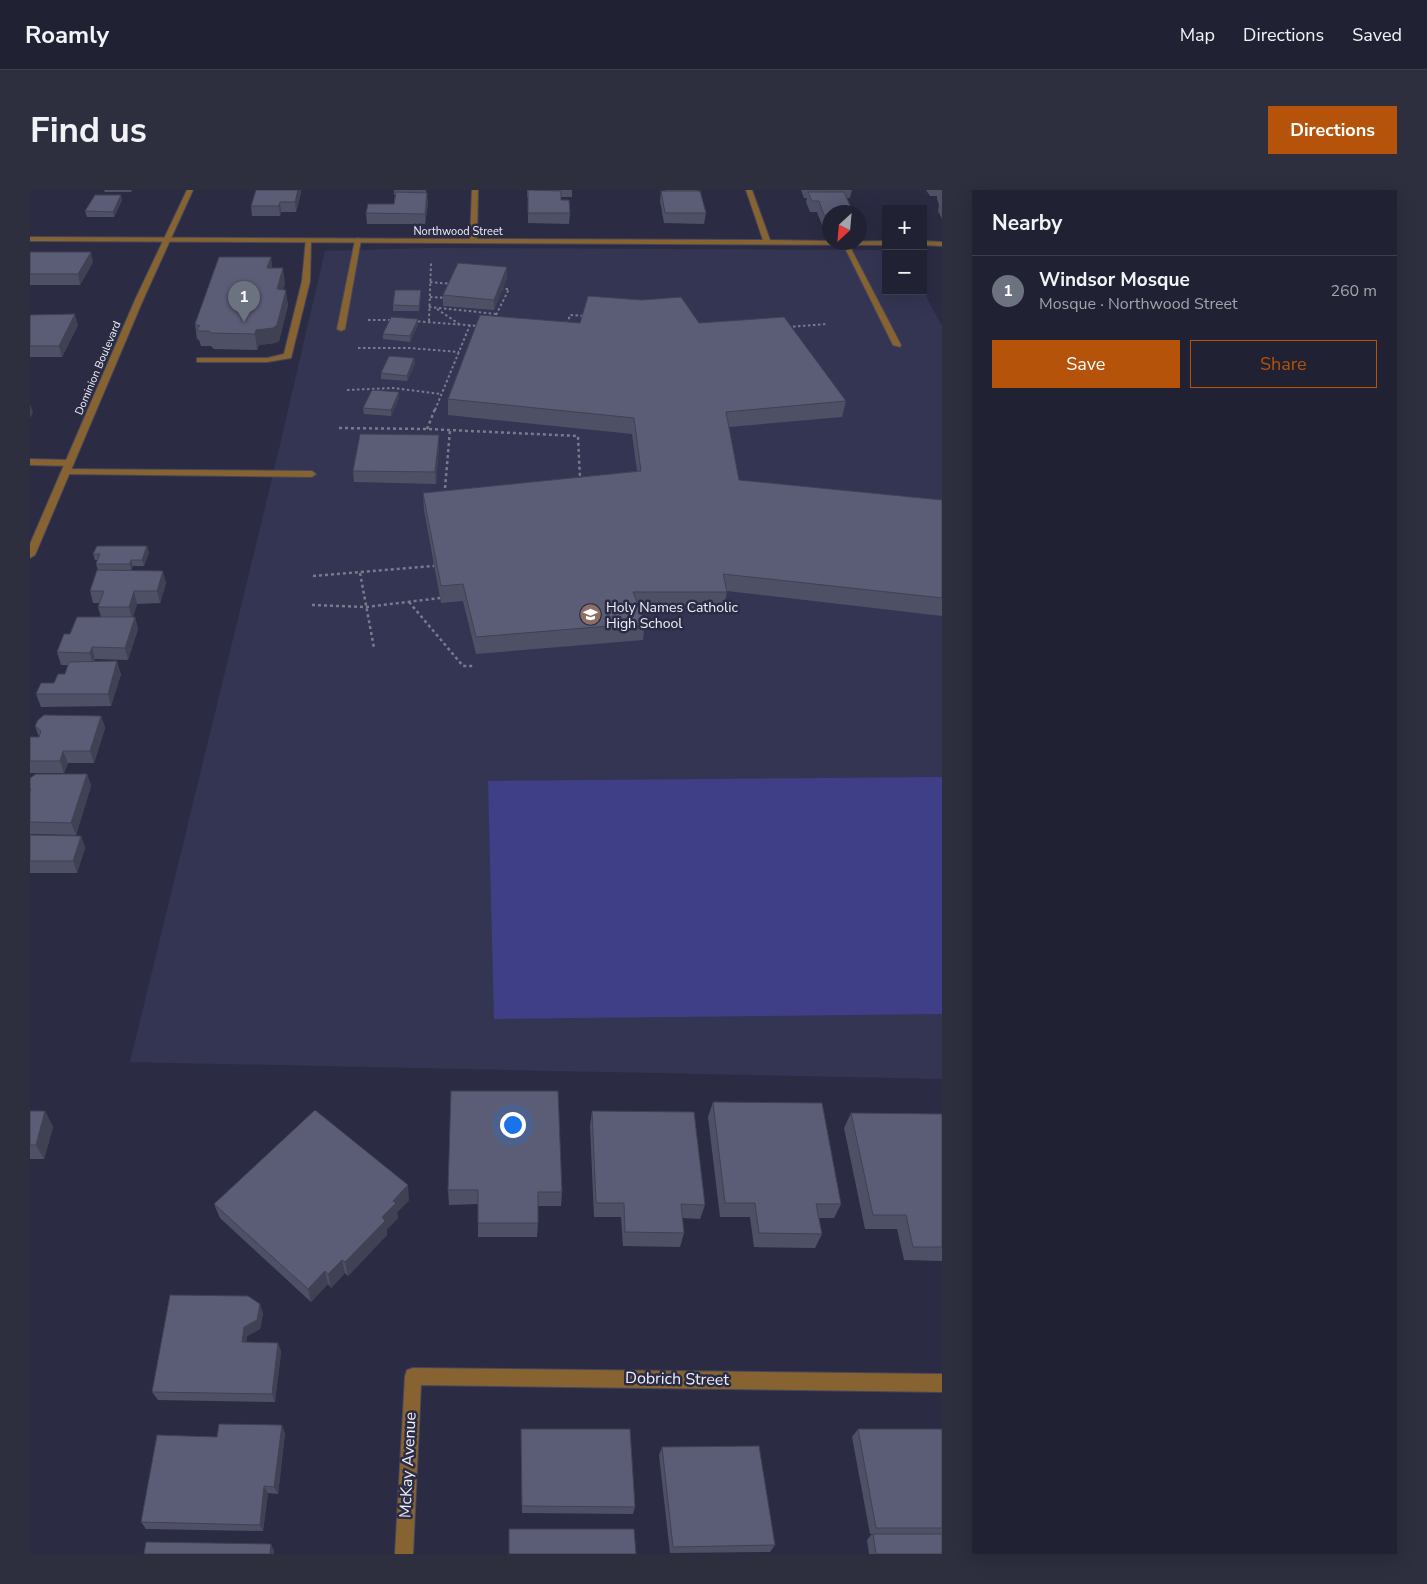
<!DOCTYPE html>
<html lang="en">
<head>
<meta charset="utf-8">
<style>
	:root { --surface:#202132; --page:#2d2e3e; --text:#f1f3f6; --muted:#a2a3ac; --line:#3d3e4d; --accent:#b45309 }
	body { margin:0; font-family:"Nunito Sans",sans-serif; background:var(--page); color:var(--text) }
	.controls { position:absolute; right:15px; top:15px; display:grid; overflow:hidden; border-radius:0px; box-shadow:0 5px 20px #0002 }
	.controls button { width:45px; height:45px; display:grid; place-items:center; padding:0; border:0; border-bottom:1px solid var(--line); background:var(--surface); color:var(--text); font:25px sans-serif }
	.compass { position:absolute; left:792px; top:15px; width:45px; height:45px; border-radius:50%; background:var(--surface); box-shadow:0 5px 20px #0002; rotate:206deg }
	.you { position:absolute; left:482px; top:934px; width:18px; height:18px; margin:-12px; border:4px solid #fff; border-radius:50%; background:#1a73e8; box-shadow:0 0 0 8px #1a73e833 }
	.badge { display:grid; place-items:center; width:32px; height:32px; border-radius:50%; background:var(--accent); color:#fff; font-size:16px; font-weight:700 }
	.pin { position:absolute; translate:-50% -41px; filter:drop-shadow(0 1px 2px #0008) }
	.pin::after { content:''; position:absolute; top:26px; width:18px; height:15px; background:inherit; clip-path:polygon(0 0,100% 0,50% 100%) }
	.list { margin:0; padding:0; list-style:none }
	h2 { display:flex; justify-content:space-between; align-items:center; height:65px; margin:0; padding:0 20px; font-size:21px }
	h2 small { font-size:16px; font-weight:400; color:var(--muted) }
	.list li { display:grid; grid-template-columns:32px 1fr auto; gap:15px; align-items:center; box-sizing:border-box; height:70px; padding:0 20px; border-top:1px solid var(--line) }
	.list b { display:block; font-size:19px; white-space:nowrap }
	.list p { margin:0; font-size:16px; white-space:nowrap; color:var(--muted) }
	.list em { font-size:16px; font-style:normal; color:var(--muted) }
	.actions { display:flex; gap:10px; padding:15px 20px }
	.actions a { flex:1; padding:11px 0; border:1px solid var(--accent); border-radius:0px; text-align:center; font-size:18px; color:var(--accent) }
	.actions .main { background:var(--accent); color:#fff }
	.map { position:relative; flex:none; width:912px; height:1364px; overflow:hidden; border-radius:0px }
	header { display:flex; align-items:center; gap:30px; box-sizing:border-box; height:70px; padding:0 25px; background:var(--surface); border-bottom:1px solid var(--line) }
	header strong { font-size:24px }
	nav { display:flex; gap:28px; margin-inline-start:auto; font-size:18px }
	.intro { display:flex; align-items:center; justify-content:space-between; box-sizing:border-box; height:120px; padding:0 30px }
	h1 { margin:0; font-size:35px }
	.button { padding:12px 22px; border-radius:0px; background:var(--accent); color:#fff; font-size:18px; font-weight:700 }
	main { display:flex; gap:30px; padding:0 30px }
	aside { flex:1; background:var(--surface); border-radius:0px; box-shadow:0 5px 20px #0002 }
	.map>svg:first-child { display:block }
</style>
</head>
<body>
<header>
<strong>Roamly</strong>
<nav><a>Map</a><a>Directions</a><a>Saved</a></nav>
</header>
<div class="intro"><h1>Find us</h1><a class="button">Directions</a></div>
<main>
<div class="map">
<svg width="912" height="1364" viewBox="0 0 912 1364">
	<rect width="100%" height="100%" fill="#2b2c43"/>
	<polygon fill="#333553" points="399,58 856,60 856,101 893,101 912,136 912,889 100,872 241,293 295,61"/>
	<polygon fill="#3f3f87" points="912,587 912,824 464,829 458,591"/>
	<g fill="none" stroke-linecap="round" stroke-linejoin="round">
		<defs>
			<g id="service">
				<polygon points="328,48 331,50 315,139 311,141 307,139 325,50"/>
				<polygon points="276,49 281,50 280,91 261,168 237,172 167,172 167,168 237,168 254,164 272,91"/>
				<polygon points="812,52 818,53 871,155 870,157 863,155"/>
				<polygon points="0,269 40,270 44,273 40,276 0,275"/>
				<polygon points="36,279 282,281 286,284 282,287 33,284 32,282"/>
			</g>
			<g id="minor">
				<polygon points="442,0 448,0 447,49 733,50 716,0 722,0 740,50 799,51 799,52 856,51 856,55 0,51 0,47 440,49"/>
				<polygon points="893,51 912,52 912,56 893,55"/>
				<polygon points="383,1178 912,1184 912,1202 391,1195 383,1364 365,1364 375,1186 377,1180"/>
			</g>
			<polygon id="tertiary" points="157,0 163,0 113,110 5,365 0,368 0,354 105,110"/>
		</defs>
		<use href="#service" stroke="#46475d" stroke-width="2"/>
		<use href="#minor" stroke="#46475d" stroke-width="2"/>
		<use href="#tertiary" stroke="#46475d" stroke-width="2"/>
		<g stroke="#797b8d" stroke-width="2" stroke-dasharray="2.5 2.5" stroke-linecap="butt">
			<polyline points="400,92 422,94"/>
			<polyline points="400,107 417,108"/>
			<polyline points="399,117 467,124"/>
			<polyline points="407,119 429,134"/>
			<polyline points="466,125 479,99 472,99"/>
			<polyline points="338,130 362,130"/>
			<polyline points="383,131 449,136"/>
			<polyline points="399,131 401,73"/>
			<polyline points="537,134 540,125 555,126"/>
			<polyline points="758,137 797,134"/>
			<polyline points="328,158 379,158 429,162"/>
			<polyline points="317,200 363,198 411,204"/>
			<polyline points="405,220 440,135"/>
		</g>
		<g stroke="#797b8d" stroke-width="2.5" stroke-dasharray="3 3" stroke-linecap="butt">
			<polyline points="309,238 397,239 548,246 550,289"/>
			<polyline points="397,239 405,219"/>
			<polyline points="415,298 420,240"/>
			<polyline points="330,383 344,458"/>
			<polyline points="283,386 404,376"/>
			<polyline points="379,412 433,476 445,476"/>
			<polyline points="282,415 336,417 410,408"/>
		</g>
		<use href="#service" fill="#866330" fill-rule="evenodd"/>
		<use href="#minor" fill="#866330" fill-rule="evenodd"/>
		<use href="#tertiary" fill="#866330" fill-rule="evenodd"/>
	</g>
	<g fill="#4e5066">
		<polygon points="74,0 102,0 101,2 75,2"/>
		<polygon points="364,0 396,0 398,13 395,34 337,34 336,23 364,14 365,5 364,5"/>
		<polygon points="497,0 542,0 542,7 531,7 531,10 540,23 539,34 498,33 498,7 497,7"/>
		<polygon points="635,0 667,0 676,23 674,34 634,33 630,11 631,1 635,1"/>
		<polygon points="771,0 822,0 820,8 817,8 800,22 800,35 792,35 787,22 780,22 776,12 777,8 774,8"/>
		<polygon points="896,0 912,0 912,29 908,21 909,15 907,9 907,6 900,6"/>
		<polygon points="271,3 266,22 251,22 250,26 222,26 221,16"/>
		<polygon points="92,10 84,27 57,27 55,21"/>
		<polygon points="0,62 63,72 50,95 0,95"/>
		<polygon points="241,67 242,78 255,93 253,100 258,115 249,151 245,153 229,155 227,160 184,159 181,156 171,156 169,150 167,149 165,134"/>
		<polygon points="477,88 464,120 413,116 413,105"/>
		<polygon points="391,106 389,121 363,121 363,115"/>
		<polygon points="0,125 48,135 32,167 0,167"/>
		<polygon points="388,129 388,135 380,152 353,149 353,144"/>
		<polygon points="550,133 669,133 816,211 812,227 699,237 709,290 912,310 912,426 697,401 694,419 609,419 615,433 613,450 446,464 433,411 411,413 394,320 393,303 607,281 602,244 418,225 418,209"/>
		<polygon points="384,168 385,174 377,191 351,189 351,183"/>
		<polygon points="369,208 361,226 334,224 333,218"/>
		<polygon points="409,245 409,256 406,294 324,292 323,281"/>
		<polygon points="119,362 114,376 103,376 101,380 68,380 66,374 67,370 65,370 63,364"/>
		<polygon points="136,393 130,413 107,414 103,427 105,427 108,439 98,470 65,469 65,472 91,484 81,516 11,517 6,504 24,493 35,484 38,475 31,475 27,462 40,444 71,427 68,417 70,413 63,413 60,401"/>
		<polygon points="71,526 75,538 64,573 38,573 34,583 0,583 0,547 9,547 5,536"/>
		<polygon points="57,584 61,596 46,645 0,644 0,588"/>
		<polygon points="0,645 51,646 55,658 47,683 0,683"/>
		<polygon points="421,901 532,1002 531,1016 508,1016 508,1033 507,1047 448,1047 448,1014 419,1015 418,1000"/>
		<polygon points="683,912 811,1014 804,1028 789,1028 792,1044 785,1058 724,1057 720,1027 690,1027 678,927"/>
		<polygon points="0,921 15,921 23,937 14,969 0,969"/>
		<polygon points="562,921 675,1015 670,1029 652,1028 654,1043 650,1057 593,1056 591,1027 564,1027 560,936"/>
		<polygon points="821,923 912,924 912,1071 874,1070 867,1039 835,1039 814,938"/>
		<polygon points="379,1010 367,1022 368,1028 357,1039 357,1045 318,1086 315,1083 301,1098 298,1094 281,1112 190,1028 184,1014"/>
		<polygon points="233,1123 230,1139 217,1146 216,1152 248,1153 251,1162 245,1212 128,1210 122,1202"/>
		<polygon points="491,1239 605,1317 603,1324 492,1323"/>
		<polygon points="828,1239 912,1239 912,1364 839,1364 837,1350 842,1344 840,1344 822,1247"/>
		<polygon points="255,1243 248,1304 238,1303 233,1341 116,1339 111,1332 187,1247"/>
		<polygon points="632,1257 745,1355 740,1362 640,1363 629,1265"/>
	</g>
	<g fill="#404153">
		<polygon points="268,0 271,0 271,3 266,22 265,12"/>
		<polygon points="397,3 398,13 395,34 395,24"/>
		<polygon points="91,5 92,10 84,27 83,22"/>
		<polygon points="250,12 251,22 250,26 249,16"/>
		<polygon points="61,62 63,72 50,95 48,84"/>
		<polygon points="241,67 243,82 237,78"/>
		<polygon points="477,77 477,88 464,120 464,110"/>
		<polygon points="253,78 255,93 249,115 247,99"/>
		<polygon points="256,100 258,115 249,151 245,153 229,155 227,160 225,144 226,140"/>
		<polygon points="391,100 391,106 389,121 389,116"/>
		<polygon points="45,124 48,135 32,167 29,156"/>
		<polygon points="388,129 388,135 380,152 380,146"/>
		<polygon points="384,168 385,174 377,191 377,186"/>
		<polygon points="369,202 369,208 361,226 361,220"/>
		<polygon points="0,214 3,223 0,228"/>
		<polygon points="409,245 409,256 406,294 405,282"/>
		<polygon points="117,356 119,362 114,376 112,370"/>
		<polygon points="101,370 103,376 101,380 100,374"/>
		<polygon points="133,381 136,393 130,413 127,401"/>
		<polygon points="104,401 107,414 102,429 99,417"/>
		<polygon points="105,427 108,439 98,470 95,458"/>
		<polygon points="62,457 65,469 63,475 60,463"/>
		<polygon points="87,471 91,484 81,516 78,504"/>
		<polygon points="71,526 75,538 64,573 60,561"/>
		<polygon points="33,561 38,573 34,583 30,571"/>
		<polygon points="57,584 61,596 46,645 41,633"/>
		<polygon points="51,646 55,658 47,683 43,671"/>
		<polygon points="15,921 23,937 14,969 6,955"/>
		<polygon points="378,995 379,1010 367,1022 368,1028 357,1039 357,1045 318,1086 315,1072 363,1011"/>
		<polygon points="312,1070 315,1083 301,1098 298,1084"/>
		<polygon points="295,1081 298,1094 281,1112 278,1099"/>
		<polygon points="230,1114 233,1123 230,1139 217,1146 215,1161 212,1152 214,1137"/>
		<polygon points="248,1153 251,1162 245,1212 242,1204"/>
		<polygon points="252,1235 255,1243 248,1304 244,1297"/>
		<polygon points="234,1296 238,1303 233,1341 230,1335"/>
		<polygon points="241,1354 244,1360 244,1364 240,1364"/>
	</g>
	<g fill="#5b5d77" stroke="#404153">
		<polygon points="226,0 268,0 265,12 250,12 249,16 221,16"/>
		<polygon points="498,0 531,1 531,10 539,10 540,23 498,23"/>
		<polygon points="631,1 670,1 676,23 635,23"/>
		<polygon points="366,2 397,3 395,24 336,23 338,14 364,14"/>
		<polygon points="778,2 814,2 823,22 800,22 800,25 794,25 789,11 782,11"/>
		<polygon points="65,5 91,5 83,22 55,21"/>
		<polygon points="0,62 61,62 48,84 0,84"/>
		<polygon points="189,67 241,67 237,78 253,78 247,99 256,100 247,135 243,138 226,140 225,144 181,143 179,141 168,141 167,138 170,136 165,134"/>
		<polygon points="428,73 477,77 464,110 413,105"/>
		<polygon points="365,100 391,100 389,116 363,115"/>
		<polygon points="558,106 612,110 651,107 669,133 754,127 816,211 696,222 709,290 912,310 912,408 693,384 697,402 603,402 615,433 446,447 433,394 411,396 393,303 611,281 604,228 418,209 450,125 550,133"/>
		<polygon points="45,124 29,156 0,156 0,125"/>
		<polygon points="361,127 388,129 380,146 353,144"/>
		<polygon points="359,166 384,168 377,186 351,183"/>
		<polygon points="342,200 369,202 361,220 333,218"/>
		<polygon points="330,244 409,245 405,282 323,281"/>
		<polygon points="67,356 117,356 112,370 101,370 100,374 66,374 70,364 63,364"/>
		<polygon points="67,380 133,381 127,401 104,401 99,417 68,417 74,401 60,401"/>
		<polygon points="47,427 105,427 95,458 62,457 60,463 27,462 34,444 40,444"/>
		<polygon points="87,471 78,504 6,504 11,493 24,493 28,484 35,484 39,472"/>
		<polygon points="14,525 71,526 60,561 33,561 30,571 0,571 0,547 9,547 11,541 5,536 8,530"/>
		<polygon points="6,584 57,584 41,633 0,632 0,602 1,599 0,598 0,588"/>
		<polygon points="0,645 51,646 43,671 0,671"/>
		<polygon points="421,901 528,901 532,1002 508,1002 508,1033 448,1033 448,1000 418,1000"/>
		<polygon points="683,912 792,913 811,1014 786,1014 792,1044 729,1043 725,1013 695,1013"/>
		<polygon points="285,920 378,995 363,1011 366,1013 352,1027 355,1031 315,1072 312,1070 298,1084 295,1081 278,1099 184,1014"/>
		<polygon points="0,921 15,921 6,955 0,955"/>
		<polygon points="562,921 664,922 675,1015 651,1014 654,1043 595,1042 594,1013 566,1013"/>
		<polygon points="821,923 912,924 912,1057 883,1057 876,1025 843,1025"/>
		<polygon points="140,1105 218,1106 230,1114 227,1130 214,1137 212,1152 248,1153 242,1204 122,1202"/>
		<polygon points="189,1234 252,1235 244,1297 234,1296 230,1335 111,1332 127,1245 187,1247"/>
		<polygon points="491,1239 600,1239 605,1317 492,1316"/>
		<polygon points="828,1239 912,1239 912,1338 846,1338"/>
		<polygon points="729,1256 745,1355 643,1357 632,1257"/>
		<polygon points="479,1339 604,1339 606,1364 479,1364"/>
		<polygon points="843,1344 912,1344 912,1364 846,1364"/>
		<polygon points="116,1352 241,1354 240,1364 114,1364"/>
	</g>
	<defs>
		<symbol id="school-disc" viewBox="-11 -11 22 22"><circle r="9.5" fill="#8d6e63" stroke="#2b2c43"/><path d="M0-5L7-2L0 1L-7-2ZM-4 1L0 2.5L4 1V4Q0 6-4 4Z" fill="#fff"/></symbol>
	</defs>
	<g fill-rule="evenodd">
		<use href="#school-disc" x="548" y="412" width="25" height="25"/>
	</g>
	<g text-anchor="middle" dominant-baseline="central" stroke-width="5" stroke-linejoin="round" paint-order="stroke">
		<g font-size="11" fill="#eef0fc" stroke="#2b2c43">
			<text x="428" y="41">Northwood Street</text>
			<text transform="translate(68 178) rotate(-67)">Dominion Boulevard</text>
		</g>
		<g font-size="14" fill="#eef0fc" stroke="#2b2c43" text-anchor="start">
			<text x="576" y="417">Holy Names Catholic<tspan x="576" dy="16">High School</tspan></text>
		</g>
		<g font-size="16" fill="#eef0fc" stroke="#2b2c43">
			<text transform="translate(647 1189) rotate(1)">Dobrich Street</text>
			<text transform="translate(378 1275) rotate(-87)">McKay Avenue</text>
		</g>
	</g>
</svg>
<div class="controls">
<button>+</button>
<button>−</button>
</div>
<svg class="compass" viewBox="-18 -18 36 36"><path d="M0-13l5 13h-10z" fill="#e53935"/><path d="M0 13l5-13h-10z" fill="#a2a3ac"/></svg>
<div class="you"></div>
<div class="pin badge" style="left:214px;top:132px;background:#6b7280">1</div>
</div>
<aside>
<h2>Nearby<small></small></h2>
<ul class="list">
<li><span class="badge" style="background:#6b7280">1</span><div><b>Windsor Mosque</b><p>Mosque · Northwood Street</p></div><em>260 m</em></li>
</ul>
<div class="actions"><a class="main">Save</a><a>Share</a></div>
</aside>
</main>
</body>
</html>
